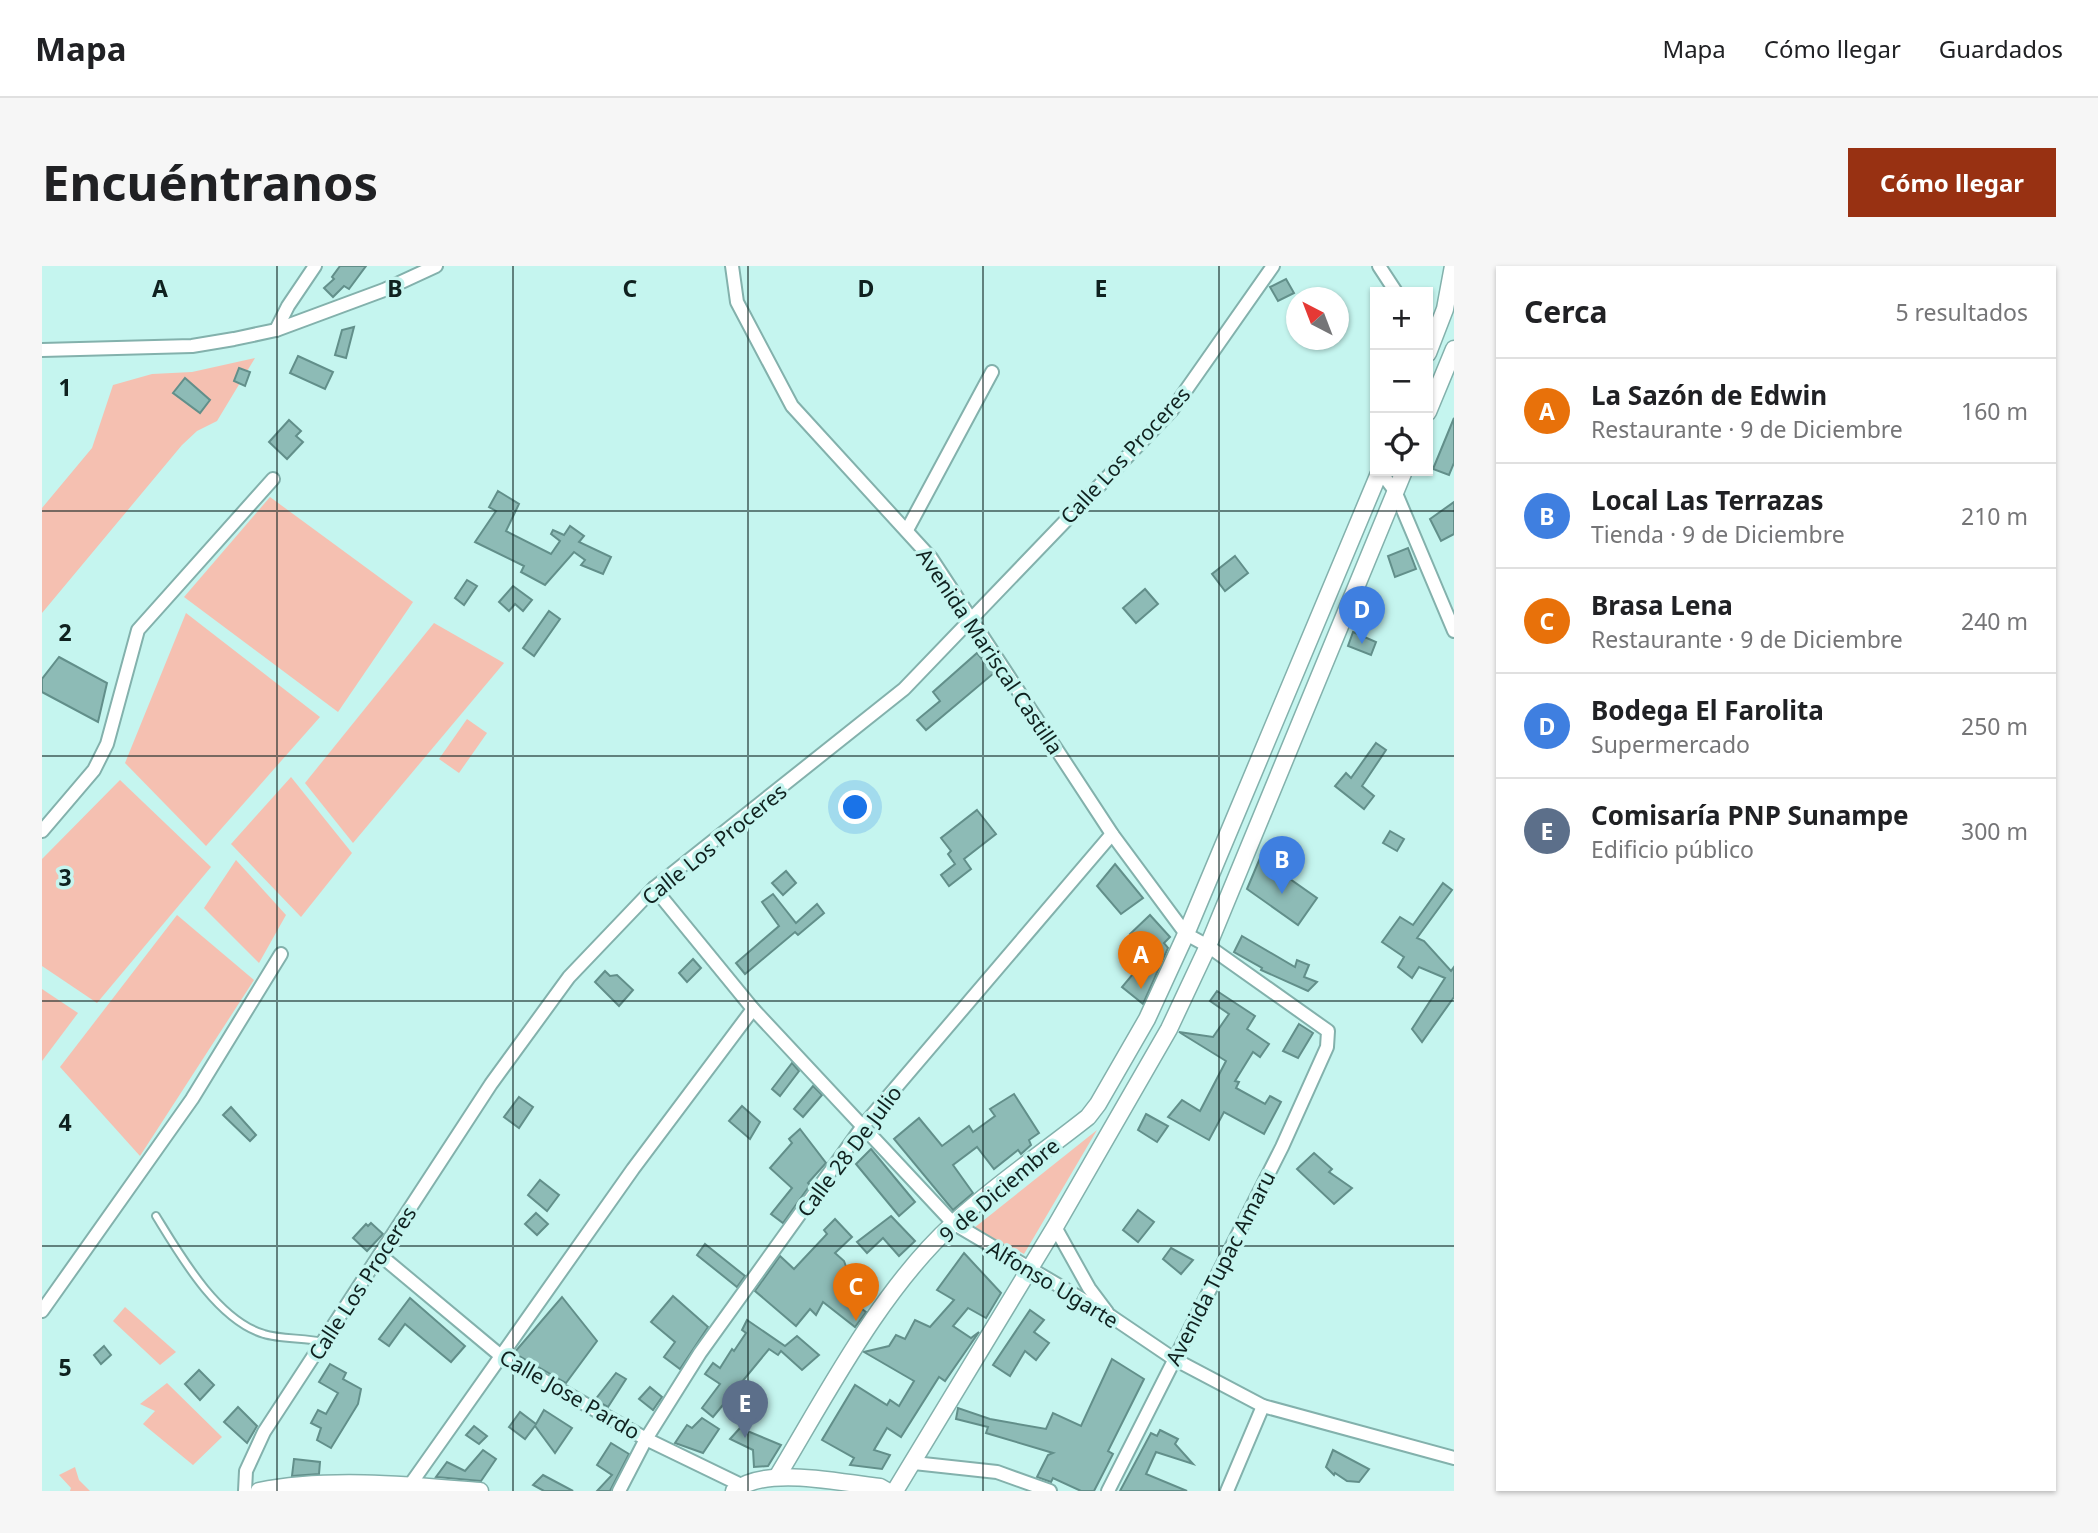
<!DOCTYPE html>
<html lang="es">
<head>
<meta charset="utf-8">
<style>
	:root { --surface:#fff; --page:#f6f6f6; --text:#202124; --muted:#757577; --line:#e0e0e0; --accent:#983112 }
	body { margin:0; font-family:"Noto Sans",sans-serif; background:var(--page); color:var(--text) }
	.controls { position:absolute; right:21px; top:21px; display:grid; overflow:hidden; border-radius:0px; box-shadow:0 2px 5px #0004 }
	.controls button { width:63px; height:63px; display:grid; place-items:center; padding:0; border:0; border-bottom:2px solid var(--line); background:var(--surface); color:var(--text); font:35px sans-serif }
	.compass { position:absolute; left:1244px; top:21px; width:63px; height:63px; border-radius:50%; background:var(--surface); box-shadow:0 2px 5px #0004; rotate:318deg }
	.you { position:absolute; left:814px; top:542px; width:24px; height:24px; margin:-18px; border:5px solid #fff; border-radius:50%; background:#1a73e8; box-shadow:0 0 0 10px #1a73e833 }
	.badge { display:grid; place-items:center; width:46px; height:46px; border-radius:50%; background:var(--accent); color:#fff; font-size:23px; font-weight:700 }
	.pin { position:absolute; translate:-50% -58px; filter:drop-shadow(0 2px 4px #0008) }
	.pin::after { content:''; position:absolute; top:37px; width:24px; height:21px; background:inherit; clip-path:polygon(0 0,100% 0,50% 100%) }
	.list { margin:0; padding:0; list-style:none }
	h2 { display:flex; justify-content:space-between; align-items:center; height:91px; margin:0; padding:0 28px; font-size:30px }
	h2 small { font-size:23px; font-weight:400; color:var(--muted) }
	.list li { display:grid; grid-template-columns:46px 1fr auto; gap:21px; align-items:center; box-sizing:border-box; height:105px; padding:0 28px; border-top:2px solid var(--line) }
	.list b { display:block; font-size:26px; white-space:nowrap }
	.list p { margin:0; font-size:23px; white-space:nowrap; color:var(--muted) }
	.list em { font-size:23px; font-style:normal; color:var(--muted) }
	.icon { flex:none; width:38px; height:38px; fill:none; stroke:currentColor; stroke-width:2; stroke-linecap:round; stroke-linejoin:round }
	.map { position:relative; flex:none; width:1412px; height:1225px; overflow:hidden; border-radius:0px }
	header { display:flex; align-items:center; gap:42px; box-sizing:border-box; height:98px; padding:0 35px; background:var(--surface); border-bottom:2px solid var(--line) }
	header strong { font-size:33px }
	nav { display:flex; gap:38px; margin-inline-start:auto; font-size:24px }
	.intro { display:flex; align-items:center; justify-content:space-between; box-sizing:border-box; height:168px; padding:0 42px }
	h1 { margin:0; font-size:49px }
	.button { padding:18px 32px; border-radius:0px; background:var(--accent); color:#fff; font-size:24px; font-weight:700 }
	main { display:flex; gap:42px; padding:0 42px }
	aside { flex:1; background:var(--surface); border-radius:0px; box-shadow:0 2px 5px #0004 }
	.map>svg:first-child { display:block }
</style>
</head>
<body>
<header>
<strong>Mapa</strong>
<nav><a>Mapa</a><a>Cómo llegar</a><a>Guardados</a></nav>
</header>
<div class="intro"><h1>Encuéntranos</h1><a class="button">Cómo llegar</a></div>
<main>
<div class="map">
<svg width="1412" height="1225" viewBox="0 0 1412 1225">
	<rect width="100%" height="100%" fill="#c5f5ef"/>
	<g fill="#f5c0b1">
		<polygon points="213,92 175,155 155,165 140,179 0,347 0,242 50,182 71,119 110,108 150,106"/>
		<polygon points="228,231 371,336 296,446 142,331"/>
		<polygon points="144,347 278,451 164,580 83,497"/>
		<polygon points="392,357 462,397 311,577 263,517"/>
		<polygon points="425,453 445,467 417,507 397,493"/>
		<polygon points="249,511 310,587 259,651 189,578"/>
		<polygon points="78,514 169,601 55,737 0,700 0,593"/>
		<polygon points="194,594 244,649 217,697 162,642"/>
		<polygon points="135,649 212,714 98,890 18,801"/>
		<polygon points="0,723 36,747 0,795"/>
		<polygon points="1055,864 982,988 932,962"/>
		<polygon points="83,1041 134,1086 118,1099 71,1055"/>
		<polygon points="125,1117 180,1171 151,1199 101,1158 113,1145 98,1138"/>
		<polygon points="33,1201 37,1214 48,1225 28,1225 29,1222 17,1209"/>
	</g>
	<g fill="#8dbbb6" stroke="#628f8a" stroke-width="2">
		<polygon points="298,0 324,0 307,23 302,20 291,31 282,22 292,13 290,11"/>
		<polygon points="1244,13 1252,27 1236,35 1228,21"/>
		<polygon points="312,61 304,92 293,89 300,64"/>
		<polygon points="256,90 291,106 283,123 248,107"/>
		<polygon points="197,102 208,106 203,120 192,115"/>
		<polygon points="143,112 168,134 158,147 131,127"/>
		<polygon points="1412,152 1412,197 1407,209 1391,203"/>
		<polygon points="247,154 259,165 254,170 261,176 245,193 227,176"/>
		<polygon points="456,225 477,238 464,265 509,288 518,275 509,268 511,264 522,269 528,260 542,270 537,276 569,291 561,308 539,299 543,294 532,286 503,319 479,306 482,300 433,276 454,245 447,241"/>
		<polygon points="1412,236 1412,268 1399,275 1388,253"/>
		<polygon points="1366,282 1374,303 1353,311 1346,290"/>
		<polygon points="1193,290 1206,307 1183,325 1170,308"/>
		<polygon points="425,314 435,320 422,339 413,332"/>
		<polygon points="471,320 490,334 481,345 473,338 467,345 457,336"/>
		<polygon points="1103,323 1116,338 1094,357 1081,342"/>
		<polygon points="507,345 518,353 492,390 481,382"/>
		<polygon points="1311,366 1334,376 1329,389 1306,380"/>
		<polygon points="935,387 952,407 884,464 875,454 898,435 891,426"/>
		<polygon points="17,391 65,417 56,456 0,426 0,413"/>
		<polygon points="1334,477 1344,484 1320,520 1332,530 1322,543 1293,520 1304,507 1309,512"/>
		<polygon points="935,544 954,568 922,593 929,603 907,620 899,609 913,598 906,588 909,585 899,572"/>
		<polygon points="1348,565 1362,573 1355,585 1341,577"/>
		<polygon points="1218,592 1275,632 1256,659 1205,623"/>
		<polygon points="1073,598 1101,632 1079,648 1055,620"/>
		<polygon points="744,605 754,617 741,629 730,617"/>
		<polygon points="1401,617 1410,624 1375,672 1382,675 1409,705 1412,701 1412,731 1380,776 1370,763 1403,712 1377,701 1370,712 1356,701 1362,691 1340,676 1358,651 1371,659"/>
		<polygon points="731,628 754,657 775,638 782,647 756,669 753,666 703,708 694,697 737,660 720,636"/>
		<polygon points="1108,649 1128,671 1122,677 1126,682 1101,738 1080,721 1107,689 1088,668"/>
		<polygon points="1200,670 1253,701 1255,694 1267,699 1262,711 1275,716 1266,725 1219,704 1220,702 1192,686"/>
		<polygon points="651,693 659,702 645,716 637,707"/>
		<polygon points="563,705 568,710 575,709 591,724 577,740 553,716"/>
		<polygon points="1175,725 1213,750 1205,763 1227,778 1218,791 1211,786 1193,815 1197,816 1194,822 1223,838 1228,830 1239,836 1222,868 1182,846 1167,874 1126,851 1140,834 1158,845 1184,795 1137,766 1171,771 1187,748 1168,735"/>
		<polygon points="1257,758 1271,767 1256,792 1241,785"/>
		<polygon points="750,797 757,805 738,830 730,823"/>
		<polygon points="771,820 780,829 761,851 752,843"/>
		<polygon points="972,828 997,867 987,874 989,879 979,888 976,884 952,903 935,881 911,899 931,927 911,944 852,873 877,852 900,880 927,860 931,866 953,850 948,843"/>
		<polygon points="477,831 491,841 477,862 462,851"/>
		<polygon points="700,840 718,856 708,873 687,855"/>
		<polygon points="189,841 214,869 208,875 181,849"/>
		<polygon points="1104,848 1126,860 1115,876 1096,864"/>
		<polygon points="758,863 784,897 766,917 768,919 741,957 729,948 750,922 728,902 750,877 747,873"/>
		<polygon points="829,883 873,936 857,950 814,898"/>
		<polygon points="1272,887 1290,903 1287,906 1310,922 1292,938 1255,903"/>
		<polygon points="498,914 517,929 505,945 486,929"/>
		<polygon points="1096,944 1112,956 1096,976 1081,964"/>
		<polygon points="494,947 506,958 495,969 483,958"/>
		<polygon points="849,950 873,975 857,990 841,972 825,987 815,976"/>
		<polygon points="793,953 810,971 793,987 802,995 813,1025 806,1033 824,1046 813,1061 781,1036 774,1049 768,1043 754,1060 713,1025 738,990 752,1003 785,968 782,964"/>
		<polygon points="329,957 341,968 325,985 311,972 324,958 326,960"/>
		<polygon points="663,978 703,1010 695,1021 655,989"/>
		<polygon points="1129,982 1151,994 1139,1008 1121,993"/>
		<polygon points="922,987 959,1027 944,1052 926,1042 911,1060 929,1072 937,1066 903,1115 897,1111 859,1171 845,1162 832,1184 848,1189 840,1203 808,1199 812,1192 780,1174 813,1119 845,1139 848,1134 857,1140 872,1115 822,1086 847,1080 854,1069 863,1073 873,1054 888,1061 912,1034 895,1024"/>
		<polygon points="631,1030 666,1061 638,1103 622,1091 633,1076 609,1056"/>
		<polygon points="520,1031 555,1075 524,1117 472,1087"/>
		<polygon points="368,1032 423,1080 409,1096 363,1058 347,1080 337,1073"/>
		<polygon points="988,1044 1002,1054 992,1066 1007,1077 994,1094 983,1085 968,1110 951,1099"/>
		<polygon points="705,1054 743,1080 755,1070 777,1089 760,1104 739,1085 736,1089 727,1083 671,1151 660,1142 678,1118 663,1108 671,1097 678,1102 690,1083 692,1085 704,1067 700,1064"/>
		<polygon points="62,1080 69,1089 59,1098 52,1089"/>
		<polygon points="1070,1093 1102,1113 1066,1185 1071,1188 1052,1225 1039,1225 1011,1212 1009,1216 995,1211 1006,1189 1011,1187 944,1167 946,1161 914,1153 916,1142 948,1153 1004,1163 1011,1147 1039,1160"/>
		<polygon points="288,1098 304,1107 301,1113 319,1123 316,1138 289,1182 275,1174 279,1162 269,1157 276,1144 284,1148 296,1127 277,1116"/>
		<polygon points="157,1104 172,1119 158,1134 143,1118"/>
		<polygon points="574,1107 584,1113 566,1141 553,1134"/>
		<polygon points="608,1121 620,1131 611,1144 597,1133"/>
		<polygon points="196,1141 215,1160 205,1177 182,1156"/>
		<polygon points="502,1144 530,1162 513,1187 493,1160 483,1173 467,1161 478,1146 494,1158"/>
		<polygon points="660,1152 677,1163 661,1187 633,1177 645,1159 650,1162"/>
		<polygon points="432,1160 445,1170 437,1178 424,1169"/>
		<polygon points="698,1162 739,1179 726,1200 712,1201 711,1184 688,1173"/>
		<polygon points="1118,1164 1136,1173 1133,1178 1151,1198 1114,1186 1104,1208 1145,1225 1078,1225 1109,1167 1115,1170"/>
		<polygon points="569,1177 587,1188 568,1225 555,1225 570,1209 555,1199"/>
		<polygon points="441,1184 454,1193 439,1215 394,1211 405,1196 423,1205"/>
		<polygon points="1291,1184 1327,1203 1317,1216 1305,1215 1293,1207 1292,1209 1284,1201"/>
		<polygon points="252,1193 278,1196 277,1208 250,1210"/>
		<polygon points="501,1209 531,1225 502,1225 491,1219"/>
	</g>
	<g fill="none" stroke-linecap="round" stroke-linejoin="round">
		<defs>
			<path id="lane" d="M 114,950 C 138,989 175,1054 222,1068 C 237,1073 264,1072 281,1076"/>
			<g id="street">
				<polyline points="690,0 695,36 750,140 889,292 1070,568 1144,668 1166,680 1286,765 1285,781 1240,881 1066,1225"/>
				<polyline points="1337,0 1354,26"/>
				<polyline points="234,64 246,40 273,0"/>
				<polyline points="0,84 150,80 192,73 234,64 342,24 394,0"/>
				<polyline points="1338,205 1353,225 1412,365"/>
				<polyline points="865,264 950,106"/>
				<polyline points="0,565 52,504 65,478 96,364 231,213"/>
				<polyline points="612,622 711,743 911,957 1070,1051 1132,1093 1221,1140 1412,1192"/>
				<polyline points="1013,961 1047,1022 1065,1046"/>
				<polyline points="338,989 459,1090 604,1173 699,1219"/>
				<polyline points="0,1045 150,833 239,688"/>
				<polyline points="872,1197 955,1206 1008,1225"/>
				<polyline points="368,1219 591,903 711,743"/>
				<polyline points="203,1225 204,1205 222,1166 449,818 527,711 612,622 862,423 1130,144 1231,0"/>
				<polyline points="577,1225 604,1173 658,1087 821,860 1070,568"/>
				<polyline points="1185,1225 1221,1140"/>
			</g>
			<g id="secondary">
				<polyline points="1386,87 1403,43 1411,0"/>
				<polyline points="1386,146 1412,83"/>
				<path d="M 735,1211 C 785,1128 839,1023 912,957 C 953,919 1002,886 1046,851 L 1056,838 L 1105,753 L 1144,668 L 1338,205"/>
				<path d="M 217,1225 C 286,1211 368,1219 438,1225"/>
				<path d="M 692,1225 C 724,1199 798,1217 838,1221 L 845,1225"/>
				<polyline points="853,1225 1013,961 1127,763 1166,680 1362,205"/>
			</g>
		</defs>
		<use href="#lane" stroke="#83b1ac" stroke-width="10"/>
		<use href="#street" stroke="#83b1ac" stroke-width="16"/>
		<use href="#secondary" stroke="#83b1ac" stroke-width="19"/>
		<use href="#lane" stroke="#fff" stroke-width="6"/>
		<use href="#street" stroke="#fff" stroke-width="12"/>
		<use href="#secondary" stroke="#fff" stroke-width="16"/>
	</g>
	<path fill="none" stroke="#0f211f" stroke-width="2" stroke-opacity="0.55" d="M 235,0 L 235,1225M 471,0 L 471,1225M 706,0 L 706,1225M 941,0 L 941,1225M 1177,0 L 1177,1225M 0,245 L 1412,245M 0,490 L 1412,490M 0,735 L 1412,735M 0,980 L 1412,980"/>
	<g text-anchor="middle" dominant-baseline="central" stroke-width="7" stroke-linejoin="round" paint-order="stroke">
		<g font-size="21" fill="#0f211f" stroke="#c5f5ef">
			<text transform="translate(1083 189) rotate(-47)">Calle Los Proceres</text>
			<text transform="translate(948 385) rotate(56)">Avenida Mariscal Castilla</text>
			<text transform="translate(672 578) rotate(-39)">Calle Los Proceres</text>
			<text transform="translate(807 885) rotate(-53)">Calle 28 De Julio</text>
			<text transform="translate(957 924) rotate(-40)">9 de Diciembre</text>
			<text transform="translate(1178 1002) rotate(-63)">Avenida Tupac Amaru</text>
			<text transform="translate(320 1017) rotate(-57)">Calle Los Proceres</text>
			<text transform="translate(1011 1018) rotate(31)">Alfonso Ugarte</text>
			<text transform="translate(528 1128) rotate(30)">Calle Jose Pardo</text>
		</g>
	</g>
	<g font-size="23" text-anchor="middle" font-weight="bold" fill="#0f211f" stroke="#c5f5ef" stroke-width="7" stroke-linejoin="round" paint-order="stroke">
		<text x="118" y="31">A</text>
		<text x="353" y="31">B</text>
		<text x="588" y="31">C</text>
		<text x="824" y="31">D</text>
		<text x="1059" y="31">E</text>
		<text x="23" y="130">1</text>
		<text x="23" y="375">2</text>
		<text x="23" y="620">3</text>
		<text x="23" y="865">4</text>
		<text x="23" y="1110">5</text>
	</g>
</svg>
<div class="controls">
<button>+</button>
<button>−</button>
<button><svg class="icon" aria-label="locate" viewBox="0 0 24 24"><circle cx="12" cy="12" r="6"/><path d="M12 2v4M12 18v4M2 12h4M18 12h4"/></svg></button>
</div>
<svg class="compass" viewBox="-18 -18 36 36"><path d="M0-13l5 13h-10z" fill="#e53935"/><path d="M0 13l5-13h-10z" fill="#757577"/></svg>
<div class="you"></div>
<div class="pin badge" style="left:1099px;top:723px;background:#e8710a">A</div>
<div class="pin badge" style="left:1240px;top:628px;background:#3f7fe0">B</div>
<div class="pin badge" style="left:814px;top:1055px;background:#e8710a">C</div>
<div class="pin badge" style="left:1320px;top:378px;background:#3f7fe0">D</div>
<div class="pin badge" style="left:703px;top:1172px;background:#5c6f8a">E</div>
</div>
<aside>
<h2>Cerca<small>5 resultados</small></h2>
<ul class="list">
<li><span class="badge" style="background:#e8710a">A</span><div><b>La Sazón de Edwin</b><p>Restaurante · 9 de Diciembre</p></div><em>160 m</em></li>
<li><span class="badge" style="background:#3f7fe0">B</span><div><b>Local Las Terrazas</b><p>Tienda · 9 de Diciembre</p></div><em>210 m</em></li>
<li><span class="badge" style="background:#e8710a">C</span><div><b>Brasa Lena</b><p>Restaurante · 9 de Diciembre</p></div><em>240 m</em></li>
<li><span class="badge" style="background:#3f7fe0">D</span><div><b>Bodega El Farolita</b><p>Supermercado</p></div><em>250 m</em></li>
<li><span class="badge" style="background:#5c6f8a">E</span><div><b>Comisaría PNP Sunampe</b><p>Edificio público</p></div><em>300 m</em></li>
</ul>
</aside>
</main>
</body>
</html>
